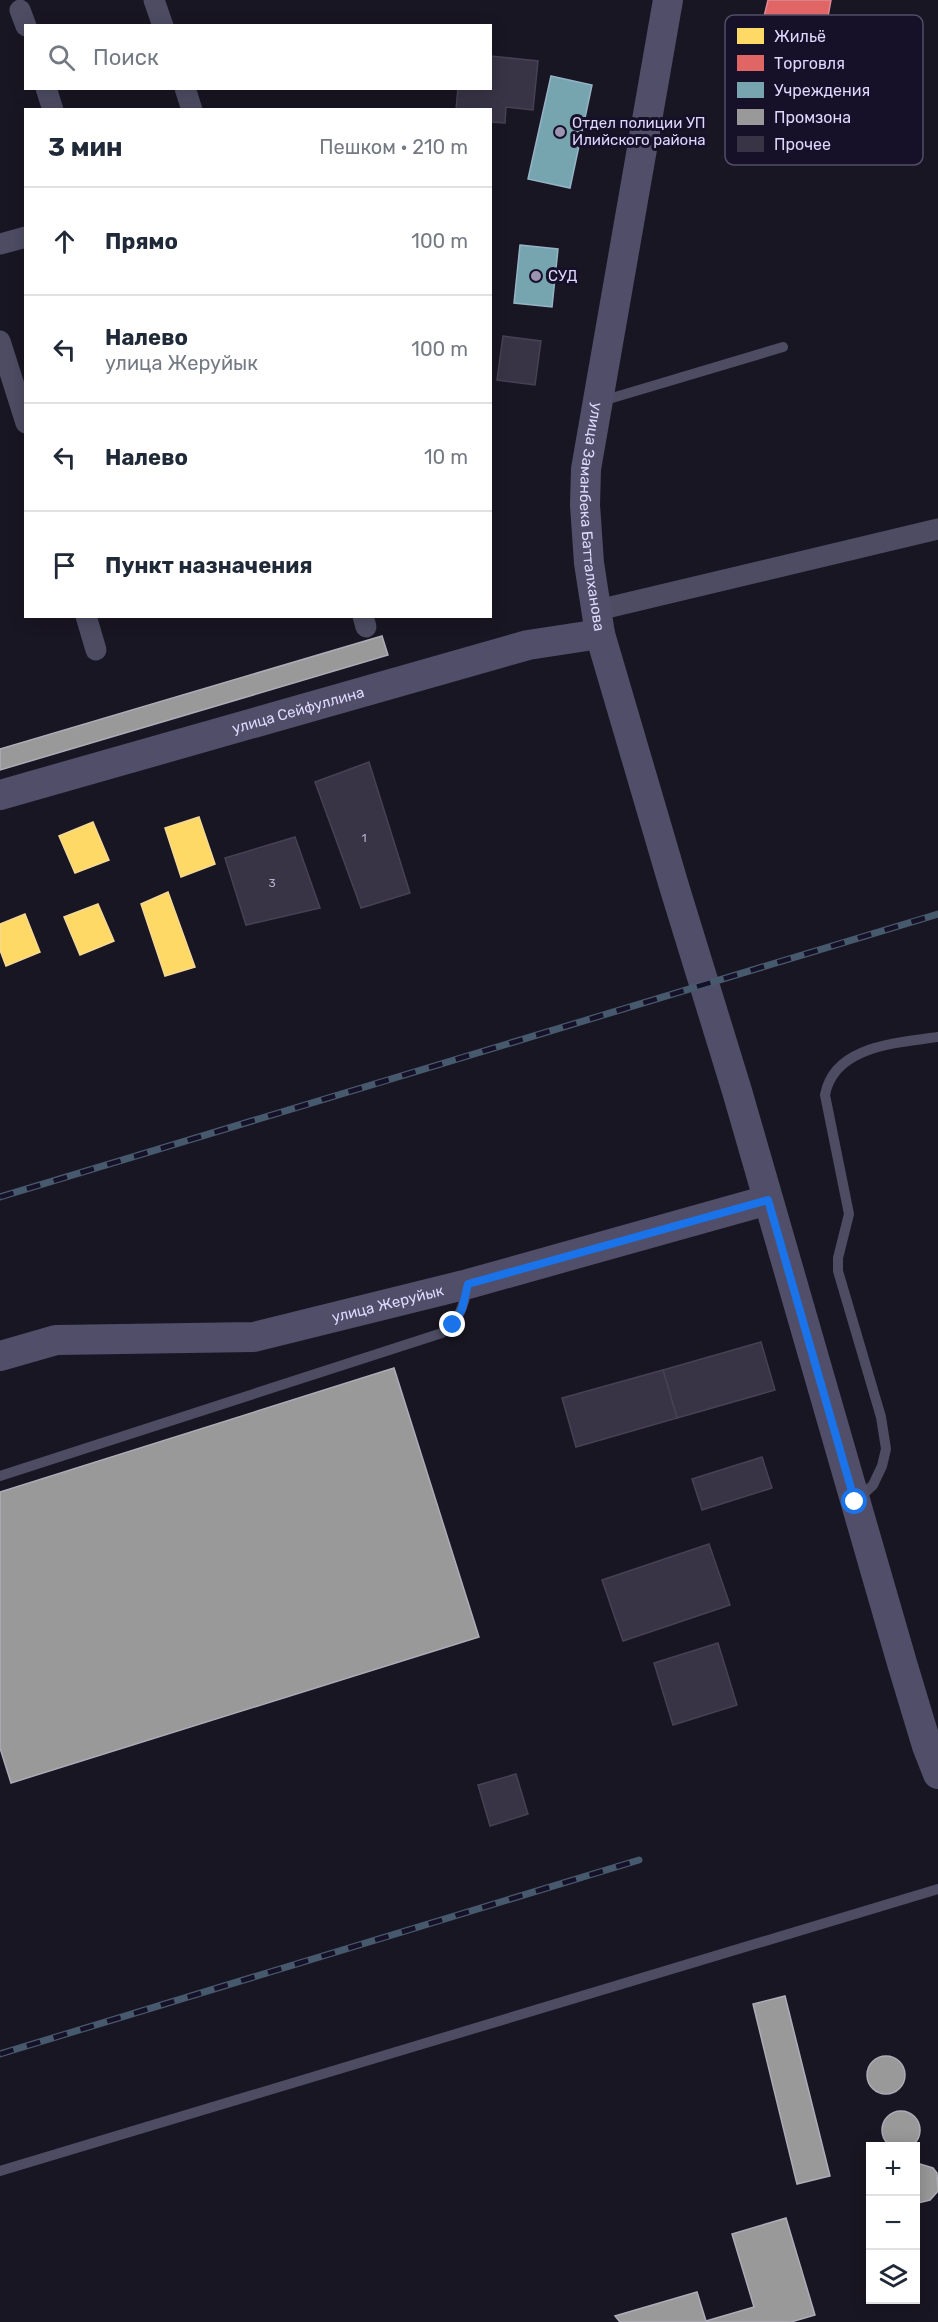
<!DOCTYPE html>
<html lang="ru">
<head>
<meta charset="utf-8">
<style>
	:root { --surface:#fff; --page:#f6f6f7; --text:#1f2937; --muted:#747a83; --line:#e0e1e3 }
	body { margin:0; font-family:Rubik,sans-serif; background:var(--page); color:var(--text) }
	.controls { position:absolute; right:18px; bottom:18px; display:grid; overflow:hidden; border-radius:0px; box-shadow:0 3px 15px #0003 }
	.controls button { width:54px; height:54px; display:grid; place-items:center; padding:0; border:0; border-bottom:2px solid var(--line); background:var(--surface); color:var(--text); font:30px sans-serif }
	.stop { position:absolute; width:18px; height:18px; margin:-14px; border:4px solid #1a73e8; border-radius:50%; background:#fff }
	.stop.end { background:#1a73e8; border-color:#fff; box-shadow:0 2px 6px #0008 }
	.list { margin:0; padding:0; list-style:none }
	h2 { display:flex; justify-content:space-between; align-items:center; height:78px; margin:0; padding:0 24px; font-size:26px }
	h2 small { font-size:20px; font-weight:400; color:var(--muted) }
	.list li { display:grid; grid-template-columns:39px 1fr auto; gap:18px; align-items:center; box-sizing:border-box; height:108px; padding:0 24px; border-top:2px solid var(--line) }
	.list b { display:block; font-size:22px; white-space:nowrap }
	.list p { margin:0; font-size:20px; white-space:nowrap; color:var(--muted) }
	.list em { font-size:20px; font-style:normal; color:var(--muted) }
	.icon { flex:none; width:33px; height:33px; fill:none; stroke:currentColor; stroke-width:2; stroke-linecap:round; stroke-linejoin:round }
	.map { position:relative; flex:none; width:938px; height:2322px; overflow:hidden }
	.search { position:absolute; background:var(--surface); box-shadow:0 3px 15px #0003; left:24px; top:24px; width:468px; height:66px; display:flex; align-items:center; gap:15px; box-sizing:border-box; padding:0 21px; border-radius:0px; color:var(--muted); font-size:22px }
	.panel { position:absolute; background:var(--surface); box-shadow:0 3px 15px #0003; left:24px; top:108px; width:468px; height:510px; border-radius:0px }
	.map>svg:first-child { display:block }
</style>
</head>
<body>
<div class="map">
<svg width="938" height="2322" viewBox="0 0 938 2322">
	<rect width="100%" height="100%" fill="#191623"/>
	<g fill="#ffd966" stroke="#f5d994" stroke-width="1.5">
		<polygon points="199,817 215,864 181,877 165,828"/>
		<polygon points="93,822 109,860 75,873 59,836"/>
		<polygon points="168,892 195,967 165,976 141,904"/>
		<polygon points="98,904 114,941 80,955 64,917"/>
		<polygon points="25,914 40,952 6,966 0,950 0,924"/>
	</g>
	<polygon fill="#e06666" stroke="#e08894" stroke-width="1.5" points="768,0 831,0 824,38 762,25"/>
	<g fill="#76a5af" stroke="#96b4c7" stroke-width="1.5">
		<polygon points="551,76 592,85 570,188 528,179"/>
		<polygon points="520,245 558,249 552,307 514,303"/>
	</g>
	<g fill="#999" stroke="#aeacb7" stroke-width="1.5">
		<polygon points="382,636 388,655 0,770 0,749"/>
		<polygon points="394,1368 479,1637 11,1783 0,1748 0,1492"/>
		<polygon points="785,1996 830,2176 797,2184 753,2004"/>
		<circle cx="886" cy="2075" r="19"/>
		<circle cx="901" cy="2130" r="19"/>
		<polygon points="920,2164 933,2168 937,2173 938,2191 930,2200 918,2203 916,2202 916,2165"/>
		<polygon points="786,2218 815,2315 791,2322 620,2322 615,2316 697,2292 706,2321 754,2307 732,2234"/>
	</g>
	<g fill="#383445" stroke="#464156" stroke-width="1.5">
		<polygon points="490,56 538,61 533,110 506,107 505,123 490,122 490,110 456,110 458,88 490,88"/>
		<polygon points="503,336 541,341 535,385 497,380"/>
		<polygon points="369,762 410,893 361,908 315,782"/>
		<polygon points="295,837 320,908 246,925 225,858"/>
		<polygon points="761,1342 775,1390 677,1418 663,1370"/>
		<polygon points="663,1370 677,1418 576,1447 562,1398"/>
		<polygon points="762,1457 772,1488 702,1510 692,1479"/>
		<polygon points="709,1544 730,1605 623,1641 602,1580"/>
		<polygon points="718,1643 737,1705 673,1725 654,1663"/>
		<polygon points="516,1774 528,1814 490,1826 478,1785"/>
	</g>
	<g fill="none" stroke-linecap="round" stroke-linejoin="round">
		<g stroke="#4e4c63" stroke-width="10">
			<polyline points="602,401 783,347"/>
			<path d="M 0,1476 L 442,1333 C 460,1320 462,1308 468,1288"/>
			<path d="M 858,1499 L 873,1485 L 882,1466 L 886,1449 L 881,1417 L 838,1271 L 838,1258 L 849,1214 L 825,1095 C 834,1045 898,1043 938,1037"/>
			<polyline points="0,2171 938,1889"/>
		</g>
		<g stroke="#4e4c63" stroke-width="21">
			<polyline points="154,0 163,26"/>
			<polyline points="20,10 26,26"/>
			<polyline points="46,88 53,110"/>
			<polyline points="185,88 192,110"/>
			<polyline points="0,244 26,237"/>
			<polyline points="0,341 26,423"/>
			<polyline points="598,610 938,529"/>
			<polyline points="86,616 96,650"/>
			<polyline points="363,616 366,627"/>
		</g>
		<g stroke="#514e69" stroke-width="30">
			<path id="s1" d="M 668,0 L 586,469 L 585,505 L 589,563 L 600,634 L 674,886 L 737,1091 L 902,1663 L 927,1746 L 938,1774"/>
			<path id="s2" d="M 0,795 L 528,645 L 600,634"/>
			<path id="s3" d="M 0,1356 L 56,1340 L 254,1337 L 468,1284 L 768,1200"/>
		</g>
		<defs>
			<g id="rail">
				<polyline points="0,1197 938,914"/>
				<polyline points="0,2054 639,1860"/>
			</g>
		</defs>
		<use href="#rail" stroke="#47596c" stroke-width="7"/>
		<use href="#rail" stroke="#161128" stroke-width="4.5" stroke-dasharray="14" stroke-linecap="butt"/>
	</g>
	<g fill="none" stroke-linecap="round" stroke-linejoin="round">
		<polyline stroke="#1a73e8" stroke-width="8" points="453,1325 462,1309 468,1284 768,1200 855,1502"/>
	</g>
	<g fill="#9a94b1" stroke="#161128" stroke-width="2">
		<circle cx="560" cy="132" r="6"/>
		<circle cx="536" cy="276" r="6"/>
	</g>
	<g text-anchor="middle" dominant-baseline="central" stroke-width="6" stroke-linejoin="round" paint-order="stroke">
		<g font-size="12" fill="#b5afd0">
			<text x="364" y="838">1</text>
			<text x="272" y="883">3</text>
		</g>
		<g font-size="15" fill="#dfd8fe" stroke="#161128" text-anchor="start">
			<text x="572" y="123">Отдел полиции УП<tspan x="572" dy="17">Илийского района</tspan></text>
			<text x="548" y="276">СУД</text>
		</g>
		<g font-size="15" fill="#dfd8fe" stroke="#161128">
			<text stroke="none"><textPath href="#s1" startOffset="524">улица Заманбека Батталханова</textPath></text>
			<text stroke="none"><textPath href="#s2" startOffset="310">улица Сейфуллина</textPath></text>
			<text stroke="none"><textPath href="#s3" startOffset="394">улица Жеруйык</textPath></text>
		</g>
	</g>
	<rect x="725" y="15" width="198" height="150" rx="9" fill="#161128" stroke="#524d68" stroke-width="1.5"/>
	<rect x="737" y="28" width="27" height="16" fill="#ffd966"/>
	<rect x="737" y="55" width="27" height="16" fill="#e06666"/>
	<rect x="737" y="82" width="27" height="16" fill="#76a5af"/>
	<rect x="737" y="109" width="27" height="16" fill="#999"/>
	<rect x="737" y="136" width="27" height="16" fill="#383445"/>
	<g font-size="16" fill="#dfd8fe">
		<text x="774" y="42">Жильё</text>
		<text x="774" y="69">Торговля</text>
		<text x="774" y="96">Учреждения</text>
		<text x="774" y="123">Промзона</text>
		<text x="774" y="150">Прочее</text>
	</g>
</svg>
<div class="controls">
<button>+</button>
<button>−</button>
<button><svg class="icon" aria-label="layers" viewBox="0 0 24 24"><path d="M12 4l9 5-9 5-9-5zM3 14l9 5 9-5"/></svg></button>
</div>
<div class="stop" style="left:855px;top:1502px"></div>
<div class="stop end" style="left:453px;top:1325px"></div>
<div class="search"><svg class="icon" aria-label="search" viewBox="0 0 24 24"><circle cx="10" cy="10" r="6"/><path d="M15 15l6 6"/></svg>Поиск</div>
<section class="panel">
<h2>3 мин<small>Пешком · 210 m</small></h2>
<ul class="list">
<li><svg class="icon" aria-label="ahead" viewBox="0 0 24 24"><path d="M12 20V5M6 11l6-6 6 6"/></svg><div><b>Прямо</b></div><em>100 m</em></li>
<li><svg class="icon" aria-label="left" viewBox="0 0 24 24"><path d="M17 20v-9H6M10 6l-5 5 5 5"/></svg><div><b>Налево</b><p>улица Жеруйык</p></div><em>100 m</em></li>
<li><svg class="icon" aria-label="left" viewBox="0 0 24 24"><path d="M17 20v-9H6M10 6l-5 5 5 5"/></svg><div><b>Налево</b></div><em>10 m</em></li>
<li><svg class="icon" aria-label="arrive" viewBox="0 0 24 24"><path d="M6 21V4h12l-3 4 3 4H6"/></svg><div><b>Пункт назначения</b></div></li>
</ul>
</section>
</div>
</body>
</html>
